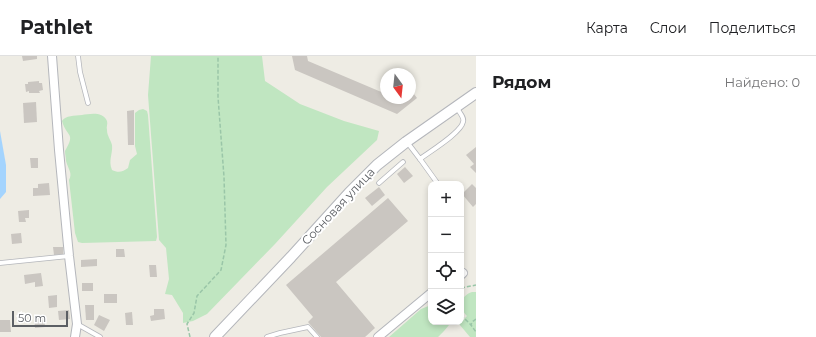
<!DOCTYPE html>
<html lang="ru">
<head>
<meta charset="utf-8">
<style>
	:root { --surface:#fff; --page:#f2f2f2; --text:#202124; --muted:#757577; --line:#e0e0e0 }
	body { margin:0; font-family:Montserrat,sans-serif; background:var(--page); color:var(--text) }
	.controls { position:absolute; right:12px; bottom:12px; display:grid; overflow:hidden; border-radius:8px; box-shadow:0 2px 6px #0003 }
	.controls button { width:36px; height:36px; display:grid; place-items:center; padding:0; border:0; border-bottom:1px solid var(--line); background:var(--surface); color:var(--text); font:20px sans-serif }
	.compass { position:absolute; left:380px; top:12px; width:36px; height:36px; border-radius:50%; background:var(--surface); box-shadow:0 2px 6px #0003; rotate:165deg }
	.scale { position:absolute; left:12px; bottom:10px; width:56px; box-sizing:border-box; padding-left:4px; border:2px solid #5c5f64; border-top:0; font-size:11px; line-height:14px; white-space:nowrap; color:#5c5f64; -webkit-text-stroke:3px #fff; paint-order:stroke }
	.list { margin:0; padding:0; list-style:none }
	h2 { display:flex; justify-content:space-between; align-items:center; height:52px; margin:0; padding:0 16px; font-size:17px }
	h2 small { font-size:13px; font-weight:400; color:var(--muted) }
	.icon { flex:none; width:22px; height:22px; fill:none; stroke:currentColor; stroke-width:2; stroke-linecap:round; stroke-linejoin:round }
	.map { position:relative; flex:none; width:476px; height:281px; overflow:hidden }
	header { display:flex; align-items:center; gap:24px; box-sizing:border-box; height:56px; padding:0 20px; background:var(--surface); border-bottom:1px solid var(--line) }
	header strong { font-size:19px }
	nav { display:flex; gap:22px; margin-inline-start:auto; font-size:14px }
	main { display:flex }
	aside { flex:1; background:var(--surface) }
	.map>svg:first-child { display:block }
</style>
</head>
<body>
<header>
<strong>Pathlet</strong>
<nav><a>Карта</a><a>Слои</a><a>Поделиться</a></nav>
</header>
<main>
<div class="map">
<svg width="476" height="281" viewBox="0 0 476 281">
	<rect width="100%" height="100%" fill="#eeece4"/>
	<g fill="#c0e6c1">
		<polygon points="151,0 262,0 265,25 300,48 344,65 379,75 377,84 327,131 275,188 207,258 193,265 183,267 183,257 172,239 165,238 169,223 166,192 159,184 148,39"/>
		<path d="M 143,53 L 147,55 L 148,59 L 157,181 L 156,185 L 82,187 L 78,186 L 75,177 L 69,124 C 73,117 68,113 66,105 C 66,102 65,98 65,95 C 76,76 67,82 62,65 C 66,59 74,60 82,59 C 89,58 103,55 107,65 C 108,68 106,71 107,74 C 107,80 111,84 112,89 C 113,98 108,104 112,114 C 118,117 123,116 128,112 L 130,104 L 137,98 L 135,90 L 135,57 L 139,54 Z"/>
		<path d="M 472,236 L 476,236 L 476,281 L 470,281 L 459,268 L 467,260 C 458,251 460,240 472,236 Z"/>
		<polygon points="431,249 431,266 449,266 449,269 444,275 438,281 389,281 421,253"/>
	</g>
	<polygon fill="#a4d4fe" points="0,75 6,109 6,136 0,143"/>
	<g fill="#cac6c1">
		<polygon points="22,0 37,0 37,3 23,5"/>
		<polygon points="292,0 307,0 308,5 386,38 386,42 410,42 410,33 417,42 397,58 295,14"/>
		<polygon points="39,25 39,27 42,27 43,34 39,35 40,37 29,37 29,35 26,36 25,28 28,28 28,26"/>
		<polygon points="36,46 37,66 24,67 23,47"/>
		<polygon points="134,54 134,89 128,89 127,55"/>
		<polygon points="476,91 476,117 470,111 474,108 466,99"/>
		<polygon points="30,102 38,102 38,112 31,112"/>
		<polygon points="405,111 413,120 404,127 397,118"/>
		<polygon points="49,127 50,139 33,140 33,132 38,132 38,128"/>
		<polygon points="472,128 476,132 476,148 473,151 462,138"/>
		<polygon points="379,131 385,139 372,150 365,142"/>
		<polygon points="388,142 408,165 336,226 375,272 365,281 321,281 308,266 313,261 286,229"/>
		<polygon points="29,154 29,162 25,162 26,166 19,166 18,155"/>
		<polygon points="21,177 22,187 12,188 11,178"/>
		<polygon points="53,191 63,191 63,198 54,199"/>
		<polygon points="116,193 124,193 125,201 116,201"/>
		<polygon points="97,203 97,210 81,211 81,204"/>
		<polygon points="149,209 156,209 157,221 150,221"/>
		<polygon points="41,217 43,230 35,231 35,226 25,228 24,219"/>
		<rect x="82" y="227" width="11" height="8"/>
		<rect x="104" y="238" width="13" height="9"/>
		<polygon points="57,239 57,251 49,252 48,240"/>
		<polygon points="85,249 94,249 94,264 86,264"/>
		<polygon points="154,253 164,253 165,263 151,265 150,260 154,259"/>
		<polygon points="69,254 70,263 59,264 58,255"/>
		<polygon points="132,256 133,269 126,269 125,257"/>
		<polygon points="44,259 45,271 35,272 34,260"/>
		<polygon points="99,259 110,264 104,275 94,269"/>
		<polygon points="0,264 10,264 11,276 0,276"/>
	</g>
	<g fill="none" stroke-linecap="round" stroke-linejoin="round">
		<defs>
			<g id="service">
				<polyline points="78,0 80,16 88,47"/>
				<path d="M 407,86 L 420,103 C 429,96 461,77 463,66 C 465,62 459,56 457,52"/>
				<polyline points="420,103 438,128"/>
				<polyline points="379,127 403,106"/>
				<polyline points="0,207 69,200"/>
				<polyline points="77,268 100,281"/>
				<polyline points="267,281 280,277 308,271 317,281"/>
			</g>
			<g id="minor">
				<polyline points="52,0 59,94 69,200 77,268 75,281"/>
				<polyline points="461,219 463,217"/>
				<polyline points="378,281 431,237"/>
			</g>
			<polyline id="tertiary" points="215,281 291,201 349,137 377,109 406,86 476,37"/>
		</defs>
		<use href="#service" stroke="#b4b6bb" stroke-width="5.5"/>
		<use href="#minor" stroke="#b4b6bb" stroke-width="10"/>
		<use href="#tertiary" stroke="#b4b6bb" stroke-width="12"/>
		<g stroke="#9ac6a8" stroke-width="1.5" stroke-dasharray="4 2" stroke-linecap="butt">
			<polyline points="461,232 476,229"/>
			<polyline points="461,259 471,269"/>
			<polyline points="476,263 472,266 471,269 476,276"/>
			<polyline points="190,281 187,268 194,257 197,240 221,214 226,189 224,121 218,41 218,0"/>
		</g>
		<use href="#service" stroke="#fff" stroke-width="4"/>
		<use href="#minor" stroke="#fff" stroke-width="8"/>
		<use href="#tertiary" stroke="#fff" stroke-width="10"/>
	</g>
	<g text-anchor="middle" dominant-baseline="central" stroke-width="4" stroke-linejoin="round" paint-order="stroke">
		<g font-size="12" fill="#5c5f64" stroke="#fff">
			<text transform="translate(338 150) rotate(-47)">Сосновая улица</text>
		</g>
	</g>
</svg>
<div class="controls">
<button>+</button>
<button>−</button>
<button><svg class="icon" aria-label="locate" viewBox="0 0 24 24"><circle cx="12" cy="12" r="6"/><path d="M12 2v4M12 18v4M2 12h4M18 12h4"/></svg></button>
<button><svg class="icon" aria-label="layers" viewBox="0 0 24 24"><path d="M12 4l9 5-9 5-9-5zM3 14l9 5 9-5"/></svg></button>
</div>
<svg class="compass" viewBox="-18 -18 36 36"><path d="M0-13l5 13h-10z" fill="#e53935"/><path d="M0 13l5-13h-10z" fill="#757577"/></svg>
<div class="scale">50 m</div>
</div>
<aside>
<h2>Рядом<small>Найдено: 0</small></h2>
<ul class="list">
</ul>
</aside>
</main>
</body>
</html>
